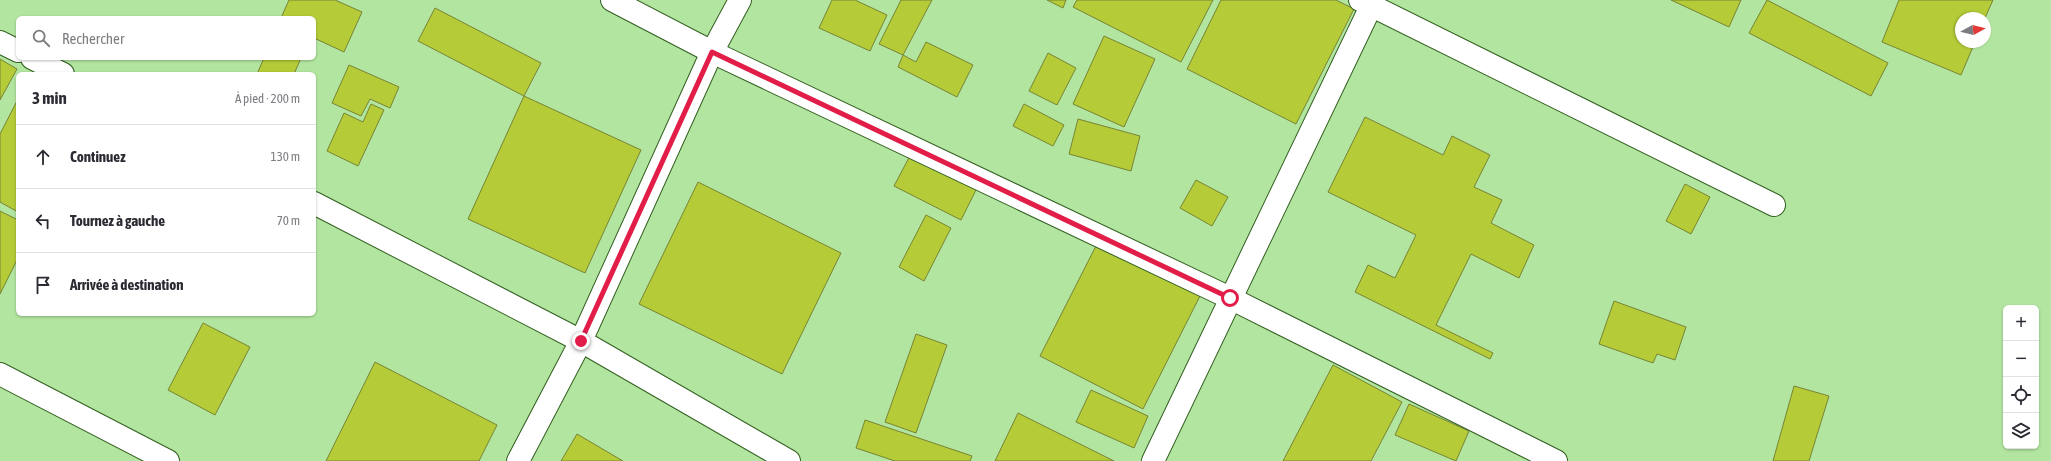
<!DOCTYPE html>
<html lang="fr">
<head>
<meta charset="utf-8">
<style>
	:root { --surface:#fff; --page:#f2f2f3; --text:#2b2b33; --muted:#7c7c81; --line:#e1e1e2 }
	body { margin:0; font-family:"Asap Condensed",sans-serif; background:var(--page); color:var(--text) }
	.controls { position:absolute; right:12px; bottom:12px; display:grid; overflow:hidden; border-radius:6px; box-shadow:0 1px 3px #0004 }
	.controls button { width:36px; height:36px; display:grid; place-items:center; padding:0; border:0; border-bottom:1px solid var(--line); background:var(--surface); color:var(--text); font:20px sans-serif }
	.compass { position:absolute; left:1955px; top:12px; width:36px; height:36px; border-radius:50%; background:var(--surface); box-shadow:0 1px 3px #0004; rotate:82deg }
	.stop { position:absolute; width:12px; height:12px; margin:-9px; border:3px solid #e11d48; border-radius:50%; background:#fff }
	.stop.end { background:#e11d48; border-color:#fff; box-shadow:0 1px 4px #0008 }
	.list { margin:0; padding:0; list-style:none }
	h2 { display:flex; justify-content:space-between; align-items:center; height:52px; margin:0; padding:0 16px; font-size:17px }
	h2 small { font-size:13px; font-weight:400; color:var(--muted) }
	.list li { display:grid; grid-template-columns:26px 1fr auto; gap:12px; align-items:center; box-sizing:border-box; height:64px; padding:0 16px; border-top:1px solid var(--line) }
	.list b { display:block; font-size:15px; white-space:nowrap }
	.list em { font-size:13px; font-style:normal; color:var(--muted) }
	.icon { flex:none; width:22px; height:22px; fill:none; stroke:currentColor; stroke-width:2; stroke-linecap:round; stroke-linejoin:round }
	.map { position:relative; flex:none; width:2051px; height:461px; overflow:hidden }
	.search { position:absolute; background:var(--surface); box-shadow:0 1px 3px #0004; left:16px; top:16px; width:300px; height:44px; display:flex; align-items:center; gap:10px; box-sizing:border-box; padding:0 14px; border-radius:6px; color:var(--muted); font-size:15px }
	.panel { position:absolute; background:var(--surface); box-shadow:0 1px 3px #0004; left:16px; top:72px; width:300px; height:244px; border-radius:6px }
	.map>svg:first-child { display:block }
</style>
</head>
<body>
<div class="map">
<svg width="2051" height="461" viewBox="0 0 2051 461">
	<rect width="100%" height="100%" fill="#b2e5a0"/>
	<g fill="#b5cc38" stroke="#778434">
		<polygon points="289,0 335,0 362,12 344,52 314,38 314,18 281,18"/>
		<polygon points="832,0 855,0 887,15 870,51 819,28"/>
		<polygon points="901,0 932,0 903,55 879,44"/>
		<polygon points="1047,0 1066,0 1063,8"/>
		<polygon points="1077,0 1213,0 1181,62 1073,7"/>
		<polygon points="1221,0 1336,0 1354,9 1296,124 1187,69"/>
		<polygon points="1671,0 1741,0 1729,27"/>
		<polygon points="1767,0 1888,63 1871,96 1749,33"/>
		<polygon points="1899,0 1993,0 1985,18 1961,18 1961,42 1975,42 1961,75 1882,42"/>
		<polygon points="435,8 541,63 524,96 418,41"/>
		<polygon points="1104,36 1155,59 1124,127 1073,104"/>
		<polygon points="926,42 973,65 957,97 898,67 903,55 916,62"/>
		<polygon points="1048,53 1076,68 1057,105 1029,91"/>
		<polygon points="264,58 301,58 294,74 257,74"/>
		<polygon points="0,59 17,69 0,100"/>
		<polygon points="349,65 399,87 390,108 370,99 361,116 332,103"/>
		<polygon points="524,96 641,150 585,273 468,219"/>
		<polygon points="18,99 18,212 0,202 0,134"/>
		<polygon points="371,104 384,110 358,166 327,151 344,113 363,122"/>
		<polygon points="1024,104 1064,125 1053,146 1013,126"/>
		<polygon points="1365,117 1443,155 1452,136 1490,155 1474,187 1502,200 1491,223 1534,245 1519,278 1471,254 1436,325 1493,353 1490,359 1355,292 1368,265 1395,278 1416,235 1328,192"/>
		<polygon points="1078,119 1140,136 1131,171 1069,154"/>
		<polygon points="913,150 979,184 961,220 894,186"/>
		<polygon points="1196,180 1228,197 1212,226 1180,208"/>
		<polygon points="698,182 841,253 782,374 639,304"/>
		<polygon points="1685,184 1710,197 1691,234 1666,221"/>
		<polygon points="0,211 18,220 18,258 0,294"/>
		<polygon points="926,215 951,228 924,281 899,267"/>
		<polygon points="1099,240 1202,292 1143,409 1040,356"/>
		<polygon points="1614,301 1686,327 1675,360 1657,354 1653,363 1599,344"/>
		<polygon points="203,323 250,347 215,415 168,390"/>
		<polygon points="916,334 947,345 916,433 885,422"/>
		<polygon points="375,362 497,425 479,461 326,461"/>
		<polygon points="1333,365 1402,402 1371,461 1283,461"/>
		<polygon points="1794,386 1829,396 1809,461 1773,461"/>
		<polygon points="1091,390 1148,416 1134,448 1076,422"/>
		<polygon points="1409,404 1469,431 1456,461 1395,435"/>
		<polygon points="1018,413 1114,461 995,461"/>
		<polygon points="865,420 972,456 970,461 895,461 856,448"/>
		<polygon points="577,434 623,461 561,461"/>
	</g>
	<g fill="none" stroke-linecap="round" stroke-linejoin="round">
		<defs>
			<g id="street">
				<polyline points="612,0 712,52 1230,298 1556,461"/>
				<polyline points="1360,0 1774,205"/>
				<polyline points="0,42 18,51"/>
				<polyline points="32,58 63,74"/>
				<polyline points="314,203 581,341 789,461"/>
				<polyline points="0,374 168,461"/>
				<polyline points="518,461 581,341 712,52 740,0"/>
				<polyline points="1153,461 1374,0"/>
			</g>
		</defs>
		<use href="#street" stroke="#325f20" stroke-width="24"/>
		<use href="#street" stroke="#fff" stroke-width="22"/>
	</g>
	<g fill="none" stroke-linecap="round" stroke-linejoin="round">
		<polyline stroke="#e11d48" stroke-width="5" points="581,341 712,52 1230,298"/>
	</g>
</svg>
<div class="controls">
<button>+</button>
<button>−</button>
<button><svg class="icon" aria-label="locate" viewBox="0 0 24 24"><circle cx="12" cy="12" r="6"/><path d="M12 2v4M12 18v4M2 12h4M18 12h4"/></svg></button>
<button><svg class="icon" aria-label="layers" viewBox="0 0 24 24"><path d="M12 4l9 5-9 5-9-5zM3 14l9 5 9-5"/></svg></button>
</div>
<svg class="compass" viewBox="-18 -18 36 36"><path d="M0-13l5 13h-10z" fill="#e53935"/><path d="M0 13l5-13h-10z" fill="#7c7c81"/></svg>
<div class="stop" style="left:1230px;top:298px"></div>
<div class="stop end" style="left:581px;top:341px"></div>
<div class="search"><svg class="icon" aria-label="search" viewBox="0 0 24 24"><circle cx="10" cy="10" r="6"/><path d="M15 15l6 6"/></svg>Rechercher</div>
<section class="panel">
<h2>3 min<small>À pied · 200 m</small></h2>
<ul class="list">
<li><svg class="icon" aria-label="ahead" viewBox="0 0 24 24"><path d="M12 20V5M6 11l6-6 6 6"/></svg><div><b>Continuez</b></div><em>130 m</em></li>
<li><svg class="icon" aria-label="left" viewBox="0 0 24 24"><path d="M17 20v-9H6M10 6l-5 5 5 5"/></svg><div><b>Tournez à gauche</b></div><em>70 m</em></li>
<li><svg class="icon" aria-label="arrive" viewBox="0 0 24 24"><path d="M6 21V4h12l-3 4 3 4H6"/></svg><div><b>Arrivée à destination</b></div></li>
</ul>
</section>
</div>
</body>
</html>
